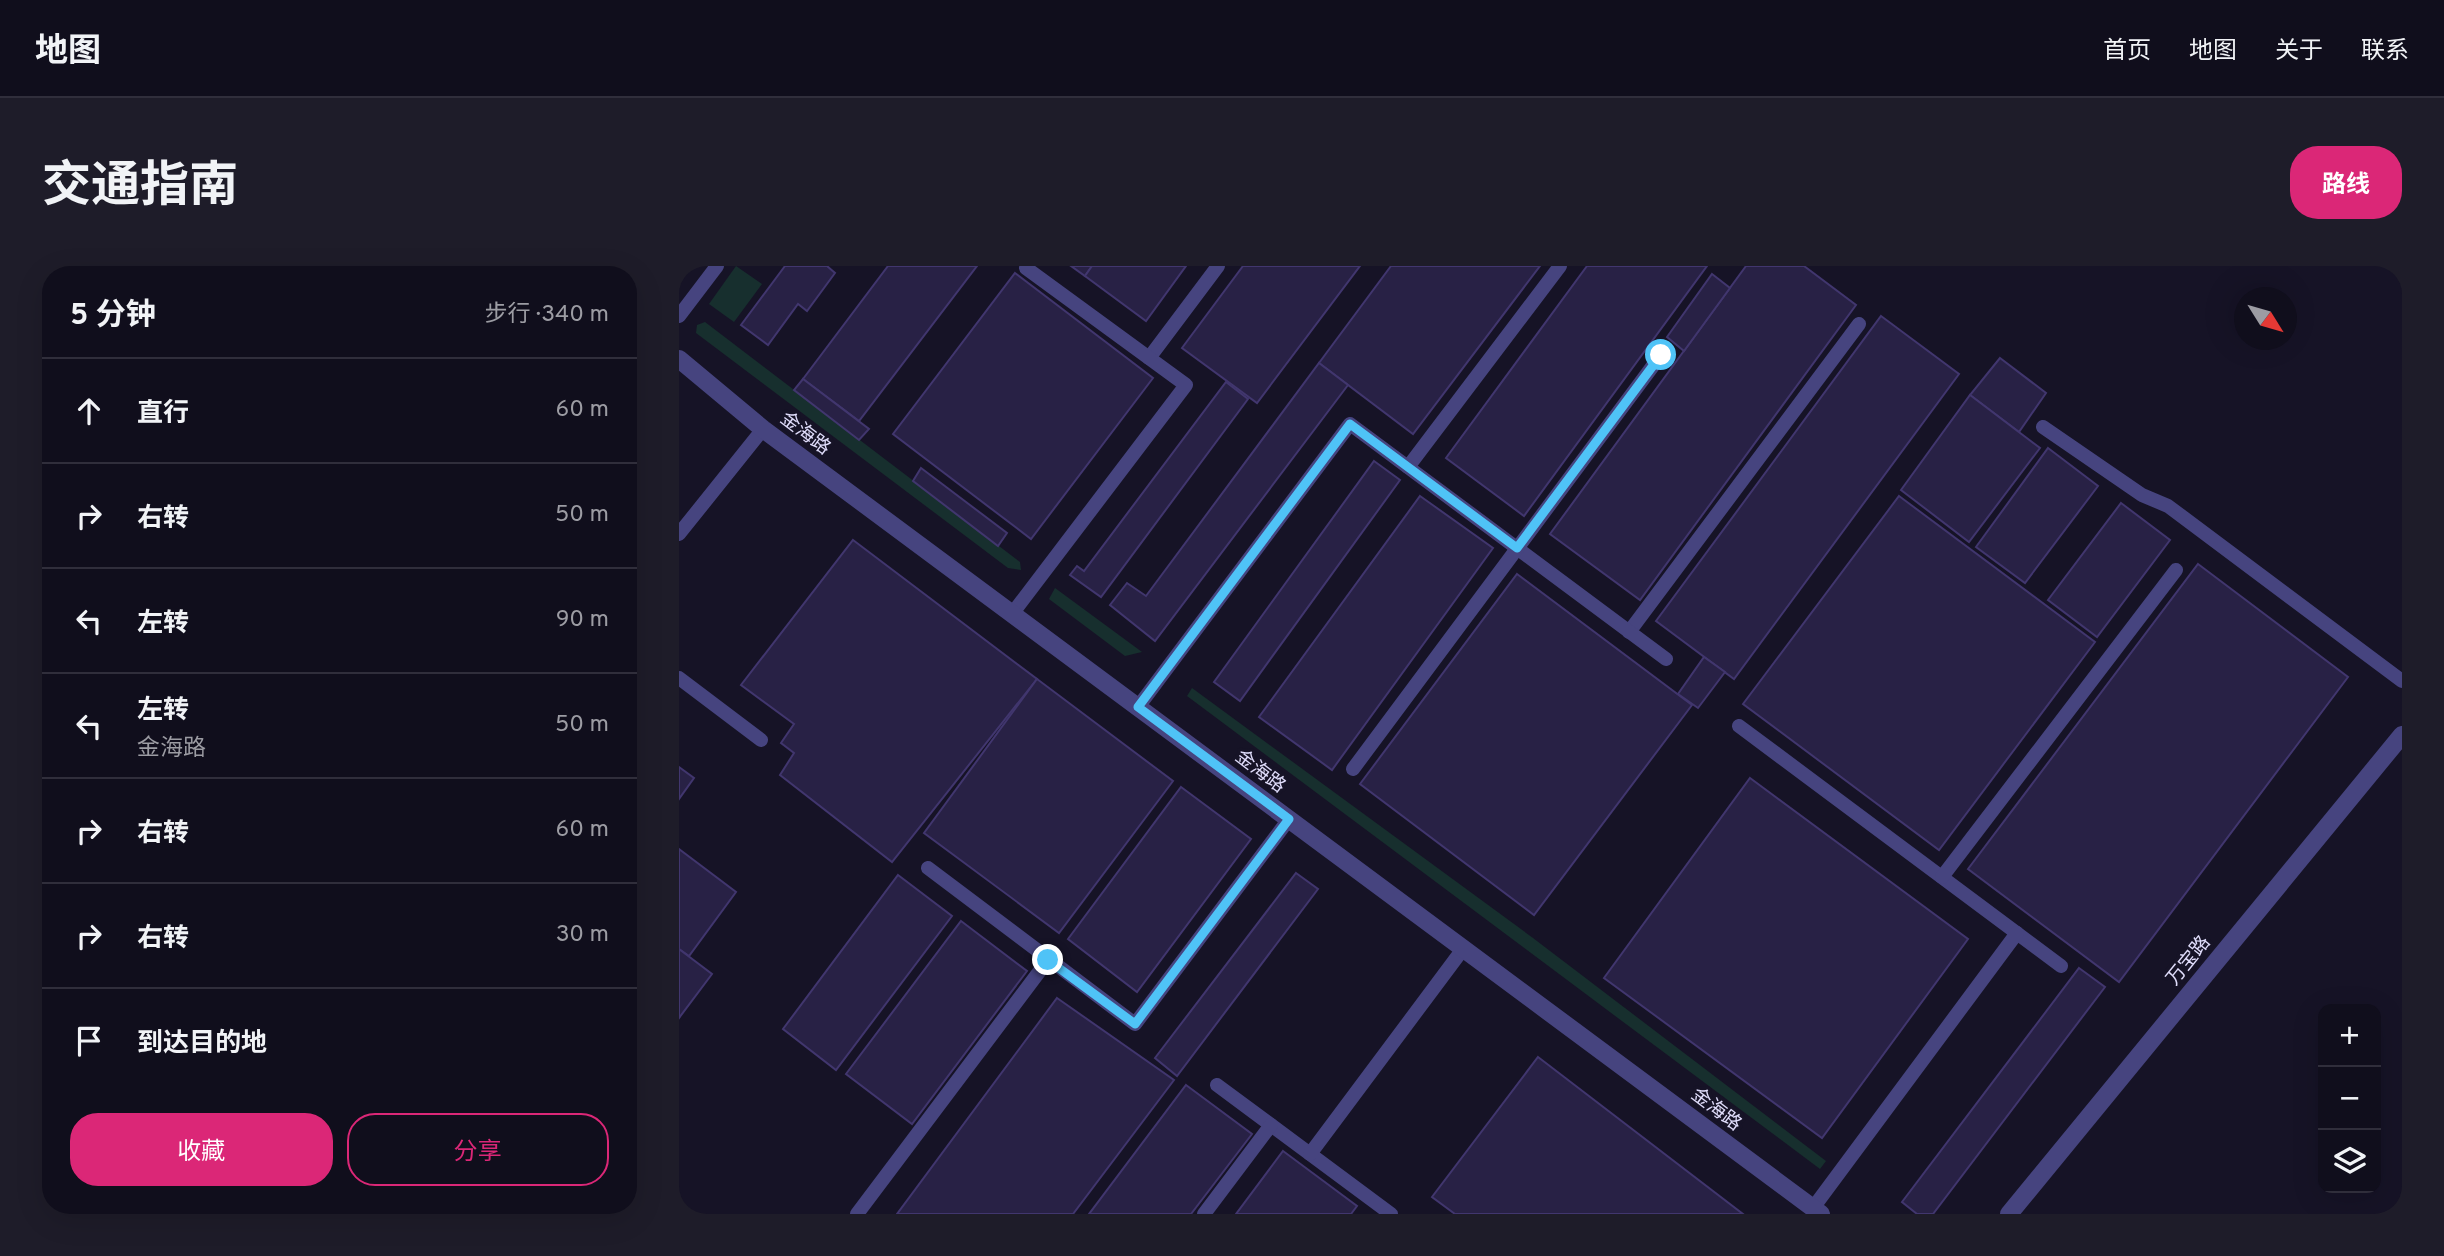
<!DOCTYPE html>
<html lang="zh">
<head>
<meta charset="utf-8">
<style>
	:root { --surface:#100e1c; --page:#1e1c29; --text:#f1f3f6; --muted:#9c9ca3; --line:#302e3b; --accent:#db2777 }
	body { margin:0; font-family:Overpass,"Noto Sans SC",sans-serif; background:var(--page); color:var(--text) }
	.controls { position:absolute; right:21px; bottom:21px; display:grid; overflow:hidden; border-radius:14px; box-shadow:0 7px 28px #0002 }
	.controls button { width:63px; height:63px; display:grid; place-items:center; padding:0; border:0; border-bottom:2px solid var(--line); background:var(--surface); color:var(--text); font:35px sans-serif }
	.compass { position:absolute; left:1555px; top:21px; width:63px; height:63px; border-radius:50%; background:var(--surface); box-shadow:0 7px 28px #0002; rotate:127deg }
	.stop { position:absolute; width:21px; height:21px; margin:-16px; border:5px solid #4fc3f7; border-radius:50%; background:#fff }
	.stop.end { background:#4fc3f7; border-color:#fff; box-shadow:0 2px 7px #0008 }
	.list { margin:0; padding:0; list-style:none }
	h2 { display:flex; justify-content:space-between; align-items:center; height:91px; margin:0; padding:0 28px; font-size:30px }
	h2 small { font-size:23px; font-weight:400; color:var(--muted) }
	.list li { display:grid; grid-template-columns:46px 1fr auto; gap:21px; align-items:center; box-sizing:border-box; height:105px; padding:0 28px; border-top:2px solid var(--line) }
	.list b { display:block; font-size:26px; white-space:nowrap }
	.list p { margin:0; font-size:23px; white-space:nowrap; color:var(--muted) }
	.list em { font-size:23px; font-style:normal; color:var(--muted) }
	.actions { display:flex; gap:14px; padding:21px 28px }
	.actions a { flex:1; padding:16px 0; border:2px solid var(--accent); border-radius:28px; text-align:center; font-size:24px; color:var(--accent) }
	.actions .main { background:var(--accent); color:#fff }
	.icon { flex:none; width:38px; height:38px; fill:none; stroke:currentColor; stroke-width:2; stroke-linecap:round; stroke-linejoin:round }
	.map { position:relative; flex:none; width:1723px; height:948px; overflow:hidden; border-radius:28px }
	header { display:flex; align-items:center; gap:42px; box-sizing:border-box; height:98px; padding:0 35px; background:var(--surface); border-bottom:2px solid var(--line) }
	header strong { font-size:33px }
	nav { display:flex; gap:38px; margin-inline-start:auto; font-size:24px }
	.intro { display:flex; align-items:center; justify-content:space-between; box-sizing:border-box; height:168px; padding:0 42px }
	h1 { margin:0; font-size:49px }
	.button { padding:18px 32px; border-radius:28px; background:var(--accent); color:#fff; font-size:24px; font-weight:700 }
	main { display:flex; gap:42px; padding:0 42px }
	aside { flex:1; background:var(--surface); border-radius:28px; box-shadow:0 7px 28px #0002 }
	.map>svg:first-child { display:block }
</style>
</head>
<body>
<header>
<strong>地图</strong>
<nav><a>首页</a><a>地图</a><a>关于</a><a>联系</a></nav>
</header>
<div class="intro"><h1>交通指南</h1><a class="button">路线</a></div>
<main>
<aside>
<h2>5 分钟<small>步行 · 340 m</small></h2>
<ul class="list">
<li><svg class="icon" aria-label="ahead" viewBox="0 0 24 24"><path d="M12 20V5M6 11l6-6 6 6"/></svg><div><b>直行</b></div><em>60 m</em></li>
<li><svg class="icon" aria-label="right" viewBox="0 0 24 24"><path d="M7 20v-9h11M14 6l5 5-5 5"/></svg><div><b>右转</b></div><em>50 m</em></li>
<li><svg class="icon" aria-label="left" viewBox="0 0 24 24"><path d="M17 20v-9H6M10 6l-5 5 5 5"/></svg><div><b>左转</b></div><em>90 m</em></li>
<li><svg class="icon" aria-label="left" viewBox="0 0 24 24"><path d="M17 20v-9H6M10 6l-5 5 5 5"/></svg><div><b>左转</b><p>金海路</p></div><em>50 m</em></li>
<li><svg class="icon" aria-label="right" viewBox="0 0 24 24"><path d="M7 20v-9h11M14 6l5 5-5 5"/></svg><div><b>右转</b></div><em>60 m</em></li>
<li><svg class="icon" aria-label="right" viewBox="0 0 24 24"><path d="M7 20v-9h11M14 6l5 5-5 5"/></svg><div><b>右转</b></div><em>30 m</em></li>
<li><svg class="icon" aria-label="arrive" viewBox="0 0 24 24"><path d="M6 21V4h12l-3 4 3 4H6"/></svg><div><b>到达目的地</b></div></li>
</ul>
<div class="actions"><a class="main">收藏</a><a>分享</a></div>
</aside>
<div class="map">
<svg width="1723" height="948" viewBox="0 0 1723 948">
	<rect width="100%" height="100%" fill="#161326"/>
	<g fill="#172f2e">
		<polygon points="57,0 83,18 55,56 30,38"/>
		<polygon points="26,56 341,296 342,304 329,302 17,67 18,59"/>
		<polygon points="376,322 463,386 446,390 370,333"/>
		<polygon points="513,422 854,672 1147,895 1141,903 508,430"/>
	</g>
	<g fill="#282145" stroke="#41366e" stroke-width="2">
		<polygon points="106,0 148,0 156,7 128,45 119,38 89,79 62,59"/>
		<polygon points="209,0 298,0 180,155 124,113"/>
		<polygon points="392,0 413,0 406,10"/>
		<polygon points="413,0 507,0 467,55 406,10"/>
		<polygon points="564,0 681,0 578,137 503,82"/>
		<polygon points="712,0 861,0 734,168 640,97"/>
		<polygon points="908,0 1028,0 845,250 767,192"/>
		<polygon points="1067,0 1125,0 1177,39 961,334 871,268"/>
		<polygon points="336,7 474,112 352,273 214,168"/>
		<polygon points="1033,8 1051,22 1005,85 988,71"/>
		<polygon points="1202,50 1280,108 1055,413 977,355"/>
		<polygon points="1321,92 1367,127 1340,166 1291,129"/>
		<polygon points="640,97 669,119 476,375 431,339 448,317 467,330"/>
		<polygon points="124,113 190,163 180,174 115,124"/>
		<polygon points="547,116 569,133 422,331 391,309 398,300 405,305"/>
		<polygon points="1291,129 1361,182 1290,276 1222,224"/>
		<polygon points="1369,182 1419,220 1346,317 1297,281"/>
		<polygon points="695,195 721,214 561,435 535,416"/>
		<polygon points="242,202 328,267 319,280 234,215"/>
		<polygon points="741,230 814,282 653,504 580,451"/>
		<polygon points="1220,230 1416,376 1260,584 1064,438"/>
		<polygon points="1442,237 1491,274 1418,371 1369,334"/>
		<polygon points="174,274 358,413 213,596 101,509 115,487 102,477 115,458 62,419"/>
		<polygon points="1519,298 1669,411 1440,716 1289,603"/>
		<polygon points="838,308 1013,439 855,649 681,518"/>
		<polygon points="1025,391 1046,406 1019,442 999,428"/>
		<polygon points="358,413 494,515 380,667 245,567"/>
		<polygon points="0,501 15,512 0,533"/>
		<polygon points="1071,512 1289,673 1143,872 925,712"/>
		<polygon points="502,521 572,573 458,726 389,673"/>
		<polygon points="0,583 57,626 10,690 0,683"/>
		<polygon points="617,607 639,623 498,810 476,792"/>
		<polygon points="219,609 273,650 157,804 104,763"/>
		<polygon points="282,655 348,705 233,858 167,808"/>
		<polygon points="0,683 33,708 0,752"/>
		<polygon points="1400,702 1426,721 1254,948 1238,948 1223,936"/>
		<polygon points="378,732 495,814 394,948 218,948"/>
		<polygon points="859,791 1064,948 776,948 753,931"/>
		<polygon points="507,819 573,868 512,948 410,948"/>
		<polygon points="604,885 678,940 672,948 557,948"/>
	</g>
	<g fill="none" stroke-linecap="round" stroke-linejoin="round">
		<g stroke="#46447f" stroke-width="14">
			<polyline points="0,50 38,0"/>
			<polyline points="470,92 539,0"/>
			<polyline points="1364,161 1463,229 1489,240 1723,415"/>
			<polyline points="729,201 881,0"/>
			<polyline points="0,268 84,163"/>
			<polyline points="333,348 507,119 347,2"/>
			<polyline points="950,366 1180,58"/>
			<polyline points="0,412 82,474"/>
			<polyline points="459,441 671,158 987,393"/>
			<polyline points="1060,460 1382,700"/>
			<polyline points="674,503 982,89"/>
			<polyline points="249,602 456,758 610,553"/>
			<polyline points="1263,611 1497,304"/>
			<polyline points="538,819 712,948"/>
			<polyline points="631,888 784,683"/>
			<polyline points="1134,942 1338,667"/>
			<polyline points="178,948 369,694"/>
			<polyline points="525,948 592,859"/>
		</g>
		<g stroke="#46447f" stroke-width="18">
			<polyline points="0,93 84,163 1142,948"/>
			<polyline points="1330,948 1723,469"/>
		</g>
	</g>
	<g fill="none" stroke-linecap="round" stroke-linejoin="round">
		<polyline stroke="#4fc3f7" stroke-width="9" points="369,694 456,758 610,553 459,441 671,158 838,282 982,89"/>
	</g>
	<g text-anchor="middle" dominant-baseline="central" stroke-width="7" stroke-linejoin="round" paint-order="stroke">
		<g font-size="19" fill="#e0ddfb" stroke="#161326">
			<text transform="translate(126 168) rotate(37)">金海路</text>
			<text transform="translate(581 506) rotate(37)">金海路</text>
			<text transform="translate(1510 695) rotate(-51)">万宝路</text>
			<text transform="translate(1037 844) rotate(37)">金海路</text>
		</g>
	</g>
</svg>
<div class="controls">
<button>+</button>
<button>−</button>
<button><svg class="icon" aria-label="layers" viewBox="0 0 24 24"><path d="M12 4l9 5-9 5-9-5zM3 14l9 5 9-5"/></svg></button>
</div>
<svg class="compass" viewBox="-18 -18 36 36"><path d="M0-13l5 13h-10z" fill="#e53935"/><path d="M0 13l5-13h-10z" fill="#9c9ca3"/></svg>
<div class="stop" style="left:982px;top:89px"></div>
<div class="stop end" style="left:369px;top:694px"></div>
</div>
</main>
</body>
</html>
